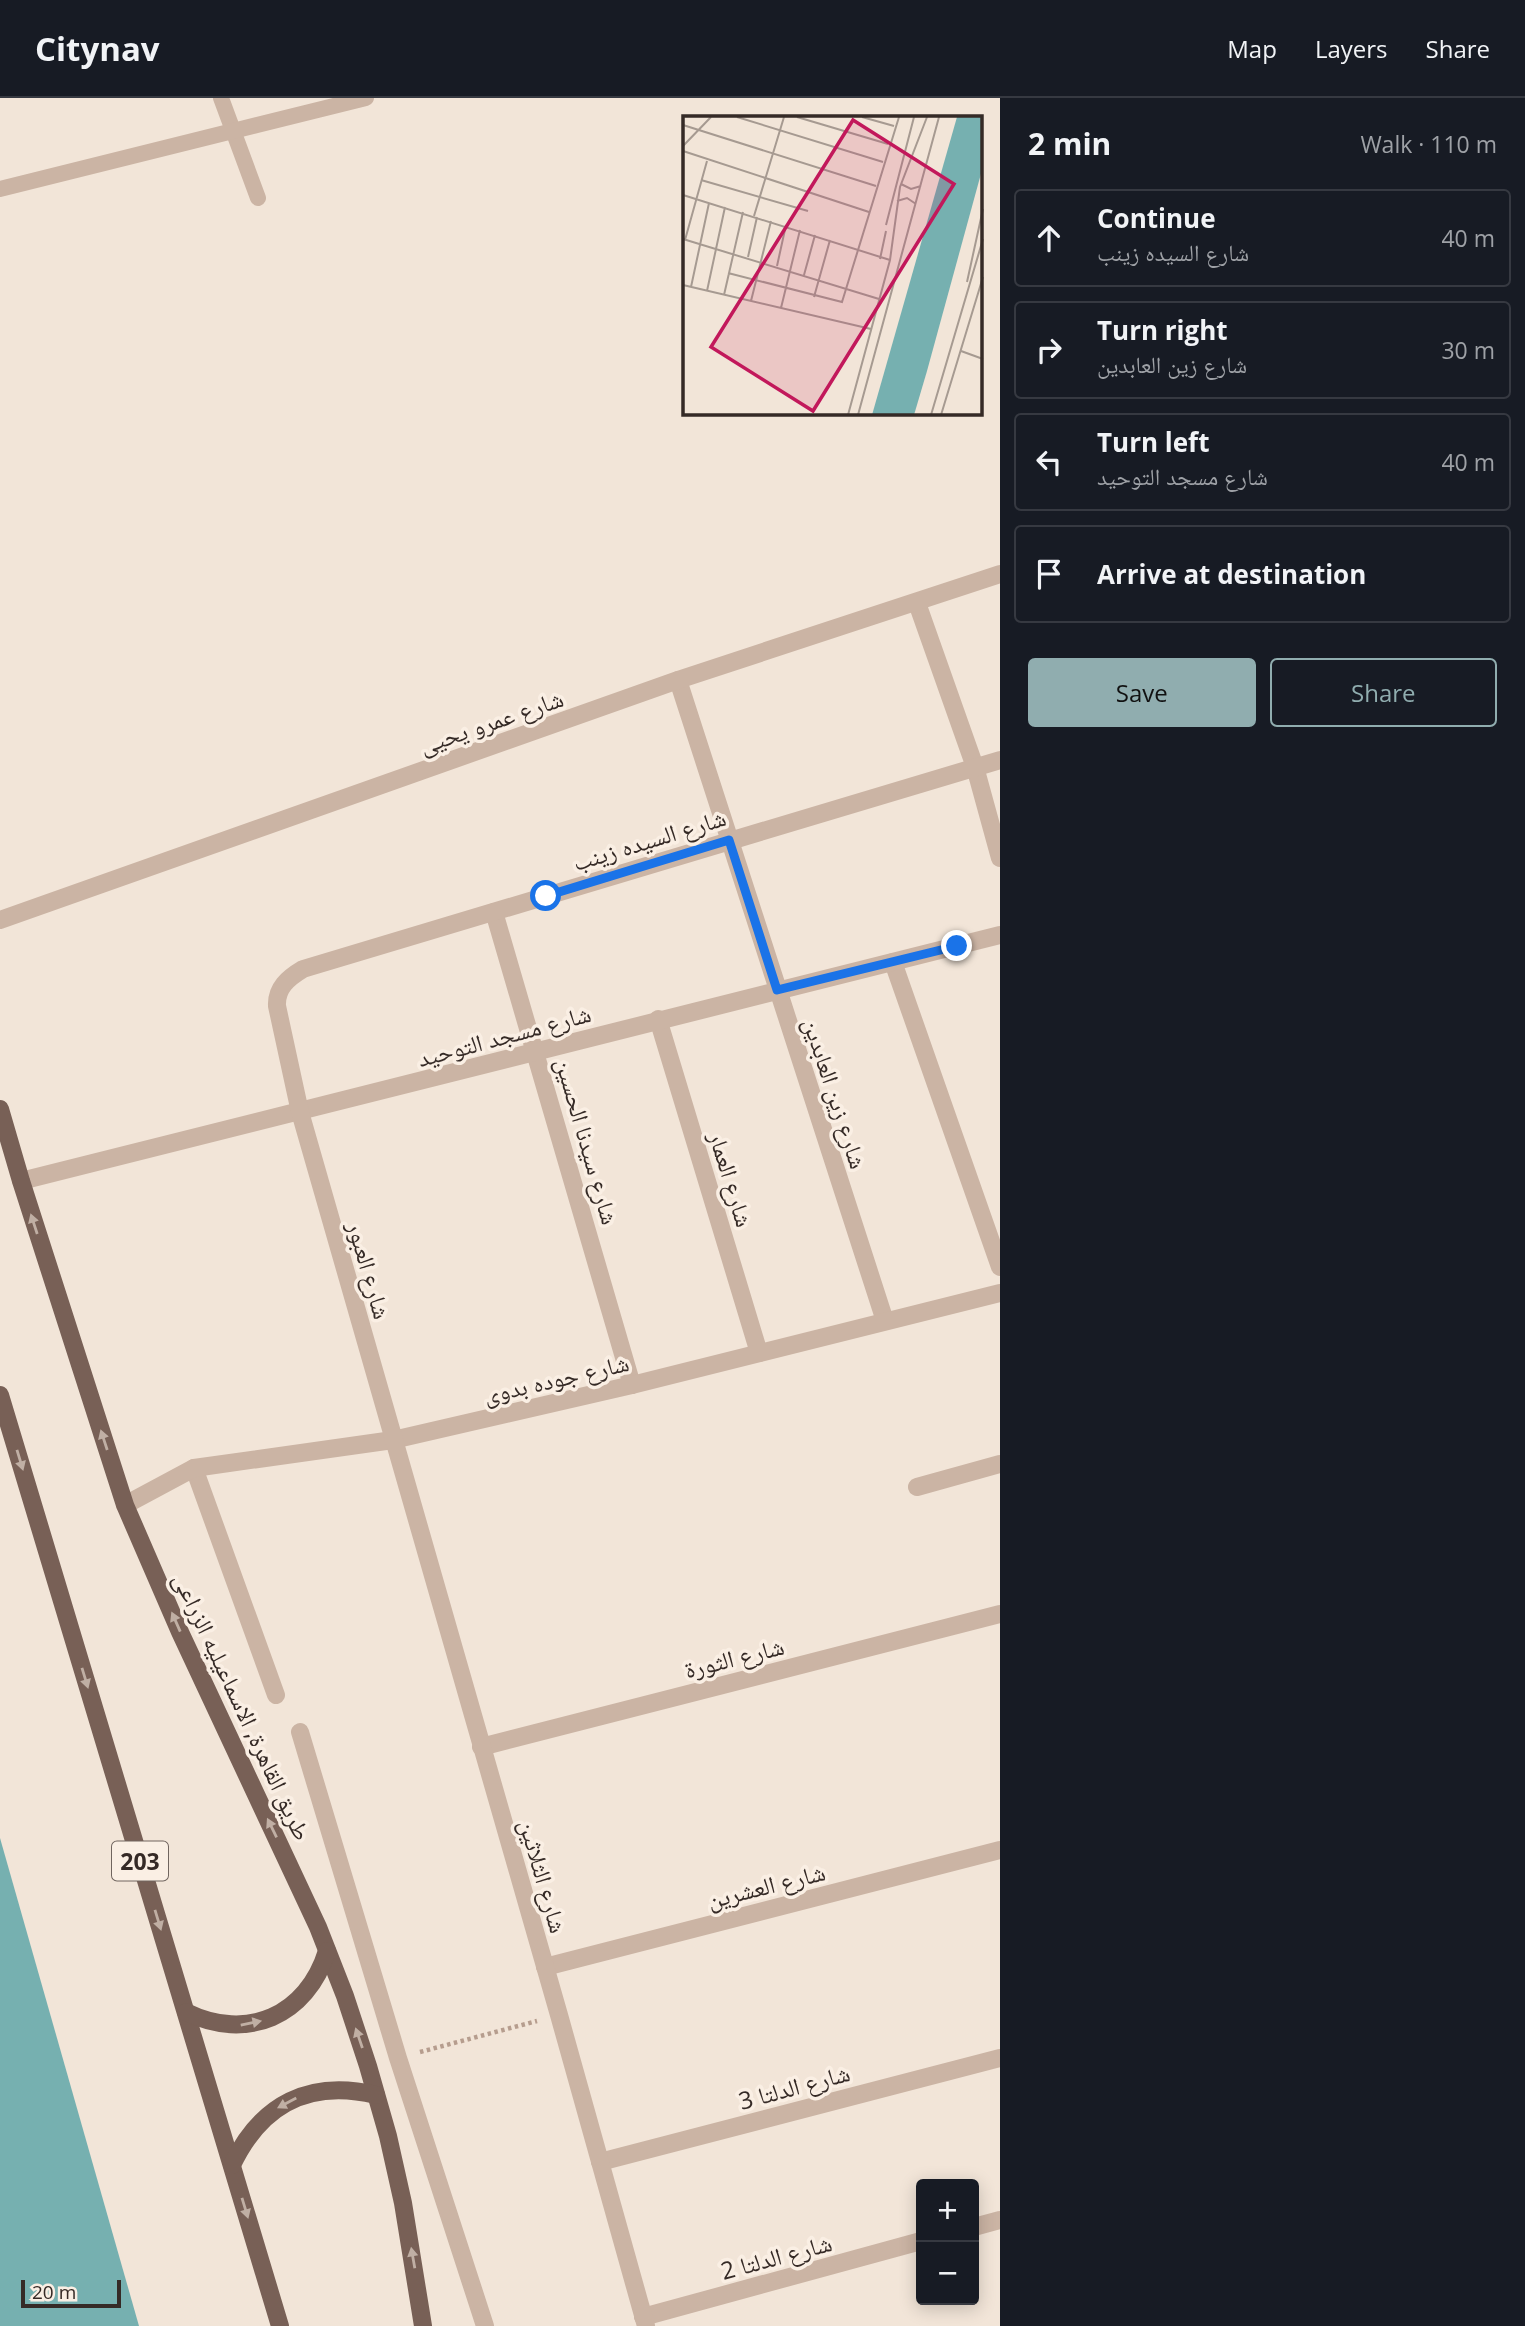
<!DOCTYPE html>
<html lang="en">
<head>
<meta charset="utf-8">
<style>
	:root { --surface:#171b24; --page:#242831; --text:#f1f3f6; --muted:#9ea1a6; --line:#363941; --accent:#90adaf }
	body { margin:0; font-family:"Open Sans","Noto Naskh Arabic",sans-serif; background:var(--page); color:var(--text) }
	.controls { position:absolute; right:21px; bottom:21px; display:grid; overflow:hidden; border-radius:7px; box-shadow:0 4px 18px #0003 }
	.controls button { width:63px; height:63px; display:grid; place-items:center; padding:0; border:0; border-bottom:2px solid var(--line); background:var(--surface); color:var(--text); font:35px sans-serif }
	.scale { position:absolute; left:21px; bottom:18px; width:100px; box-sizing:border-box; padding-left:7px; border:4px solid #352a26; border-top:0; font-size:19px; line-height:24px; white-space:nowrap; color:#352a26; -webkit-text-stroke:5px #faefe4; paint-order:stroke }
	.stop { position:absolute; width:21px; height:21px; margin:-16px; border:5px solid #1a73e8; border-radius:50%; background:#fff }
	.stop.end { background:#1a73e8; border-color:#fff; box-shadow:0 2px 7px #0008 }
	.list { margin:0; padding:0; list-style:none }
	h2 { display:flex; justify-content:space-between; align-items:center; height:91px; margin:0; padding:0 28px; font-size:30px }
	h2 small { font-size:23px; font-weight:400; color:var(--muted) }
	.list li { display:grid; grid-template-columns:46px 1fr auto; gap:21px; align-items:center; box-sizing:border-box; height:98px; margin:0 14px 14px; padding:0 14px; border:2px solid var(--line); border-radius:7px }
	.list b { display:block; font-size:26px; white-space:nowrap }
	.list p { margin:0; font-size:23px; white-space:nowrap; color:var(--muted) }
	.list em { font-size:23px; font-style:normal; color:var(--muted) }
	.actions { display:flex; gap:14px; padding:21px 28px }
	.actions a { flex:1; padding:16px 0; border:2px solid var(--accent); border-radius:7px; text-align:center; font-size:24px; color:var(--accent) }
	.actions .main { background:var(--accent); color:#111 }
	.icon { flex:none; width:38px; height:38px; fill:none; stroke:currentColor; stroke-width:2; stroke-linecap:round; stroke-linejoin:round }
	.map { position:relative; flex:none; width:1000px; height:2228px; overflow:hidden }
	header { display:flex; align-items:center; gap:42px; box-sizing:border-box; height:98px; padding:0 35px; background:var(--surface); border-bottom:2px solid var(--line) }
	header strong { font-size:33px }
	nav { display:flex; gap:38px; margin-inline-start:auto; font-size:24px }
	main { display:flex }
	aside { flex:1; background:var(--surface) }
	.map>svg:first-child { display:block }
</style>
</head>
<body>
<header>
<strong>Citynav</strong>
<nav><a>Map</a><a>Layers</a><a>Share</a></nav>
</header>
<main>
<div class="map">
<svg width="1000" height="2228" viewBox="0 0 1000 2228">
	<rect width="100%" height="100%" fill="#f2e5d8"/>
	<polygon fill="#76b0b0" points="0,1740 139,2228 0,2228"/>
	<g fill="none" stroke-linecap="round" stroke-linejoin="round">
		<polyline stroke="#b69d8e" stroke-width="4.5" stroke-dasharray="3.5 3.5" stroke-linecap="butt" points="420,1954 537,1923"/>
		<g stroke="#cbb4a4" stroke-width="16">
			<polyline points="221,0 258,100"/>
			<polyline points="0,91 366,0"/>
		</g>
		<g stroke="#cbb4a4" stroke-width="18">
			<polyline points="917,505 975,669 1000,760"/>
			<polyline points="678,582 885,1223"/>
			<polyline points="494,814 632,1287"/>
			<polyline points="0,822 678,582 1000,476"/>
			<polyline points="893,864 1000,1169"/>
			<polyline points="658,921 759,1255"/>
			<polyline points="21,1083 1000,837"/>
			<polyline points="194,1370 276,1597"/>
			<polyline points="917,1389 1000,1366"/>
			<polyline points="125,1407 194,1370 393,1342 632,1287 1000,1195"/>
			<polyline points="300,1634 398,1960 485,2228"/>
			<polyline points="481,1649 1000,1516"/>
			<polyline points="545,1869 1000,1752"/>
			<polyline points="600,2064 1000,1960"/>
			<polyline points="974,2129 1000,2122"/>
			<polyline points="643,2219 921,2143"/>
			<path d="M 646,2228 L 559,1917 L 300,1014 L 277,908 C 276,890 288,880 303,871 L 1000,662"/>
		</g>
		<g stroke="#786056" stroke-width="18">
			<polyline points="0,1011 21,1083 125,1407 180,1534 318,1829 345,1898 368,1968 388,2038 403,2105 423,2228"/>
			<polyline points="0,1297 280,2228"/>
			<path d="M 186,1914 C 247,1944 307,1918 327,1853"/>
			<path d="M 232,2067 C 261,2006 310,1981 376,1997"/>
		</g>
	</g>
	<defs><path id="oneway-solid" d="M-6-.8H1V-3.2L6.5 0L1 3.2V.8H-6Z" transform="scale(1.75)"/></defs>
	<g fill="#c0afa4">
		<use href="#oneway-solid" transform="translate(34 1126) rotate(-108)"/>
		<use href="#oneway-solid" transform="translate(104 1342) rotate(-108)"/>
		<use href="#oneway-solid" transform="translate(20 1362) rotate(73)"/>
		<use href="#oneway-solid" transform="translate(176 1524) rotate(-114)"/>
		<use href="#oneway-solid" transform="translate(85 1580) rotate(73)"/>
		<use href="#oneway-solid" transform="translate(272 1730) rotate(-116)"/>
		<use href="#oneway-solid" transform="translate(158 1822) rotate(73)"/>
		<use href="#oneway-solid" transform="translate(251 1925) rotate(-12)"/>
		<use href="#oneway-solid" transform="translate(359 1940) rotate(-109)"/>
		<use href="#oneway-solid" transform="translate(287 2005) rotate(152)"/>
		<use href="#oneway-solid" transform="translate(245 2110) rotate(73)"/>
		<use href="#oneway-solid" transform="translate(413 2160) rotate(-100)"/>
	</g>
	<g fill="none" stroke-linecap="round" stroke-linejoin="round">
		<polyline stroke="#1a73e8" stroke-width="9" points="546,798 729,742 777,892 957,848"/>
	</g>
	<g text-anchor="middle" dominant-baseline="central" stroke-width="7" stroke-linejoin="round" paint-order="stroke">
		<rect fill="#faefe4" stroke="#70655f" stroke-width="2" x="112" y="1743.5" width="56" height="39" rx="5"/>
		<g font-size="23" font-weight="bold" fill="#352a26">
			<text x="140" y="1763">203</text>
		</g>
		<g font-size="24" fill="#352a26" stroke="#faefe4">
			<text transform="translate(491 623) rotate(-19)">شارع عمرو يحيى</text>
			<text transform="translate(649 741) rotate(-17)">شارع السيده زينب</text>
			<text transform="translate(504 937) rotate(-15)">شارع مسجد التوحيد</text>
			<text transform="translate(836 995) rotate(72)">شارع زين العابدين</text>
			<text transform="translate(588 1043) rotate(74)">شارع سيدنا الحسين</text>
			<text transform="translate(732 1081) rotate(73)">شارع العمار</text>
			<text transform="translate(370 1172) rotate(74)">شارع العبور</text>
			<text transform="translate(556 1280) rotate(-13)">شارع جوده بدوى</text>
			<text transform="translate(734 1559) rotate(-14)">شارع الثورة</text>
			<text transform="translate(243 1608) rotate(65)">طريق القاهرة, الاسماعيليه الزراعى</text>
			<text transform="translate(544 1778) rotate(74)">شارع الثلاثين</text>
			<text transform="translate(766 1787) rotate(-14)">شارع العشرين</text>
			<text transform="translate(794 1988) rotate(-15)">شارع الدلتا 3</text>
			<text transform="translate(776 2158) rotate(-15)">شارع الدلتا 2</text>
		</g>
	</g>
	<g transform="translate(683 18)">
		<rect width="299" height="299" fill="#f2e5d8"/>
		<path d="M 274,1 L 299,1 L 299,54 L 244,255 L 231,299 L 189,299 Z" fill="#76b0b0"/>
		<path fill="none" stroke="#a69a91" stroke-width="2" d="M 54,1 L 200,46M 114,1 L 205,28M 179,1 L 211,10M 0,9 L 193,70M 0,30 L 28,1M 0,35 L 186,96M 18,64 L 125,95M 218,68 L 228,73 L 238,70M 0,79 L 207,144M 214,85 L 224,82 L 233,88M 71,100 L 101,1M 203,109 L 231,1M 0,123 L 196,183M 2,124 L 24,45M 65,141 L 74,101M 197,143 L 203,115M 94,150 L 103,109M 45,157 L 159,186 L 216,1M 121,159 L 132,119M 284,166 L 300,93M 0,169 L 188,213M 8,171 L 26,87M 24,175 L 42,91M 41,179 L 60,96M 131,181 L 147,124M 68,185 L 88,105M 98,192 L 117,114M 278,235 L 300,243M 165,299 L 207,144 L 217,71 L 244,1M 175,299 L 256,1M 248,299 L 300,123M 258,299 L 300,161"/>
		<path fill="#c2185b" fill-opacity="0.15" stroke="#c2185b" stroke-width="3.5" d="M 170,4 L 271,68 L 130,295 L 28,231 Z"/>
		<rect width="299" height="299" fill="none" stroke="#352a26" stroke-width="3.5"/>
	</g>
</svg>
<div class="controls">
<button>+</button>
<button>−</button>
</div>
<div class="scale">20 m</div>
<div class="stop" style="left:546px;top:798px"></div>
<div class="stop end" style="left:957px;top:848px"></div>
</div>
<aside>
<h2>2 min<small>Walk · 110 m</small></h2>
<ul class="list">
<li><svg class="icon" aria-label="ahead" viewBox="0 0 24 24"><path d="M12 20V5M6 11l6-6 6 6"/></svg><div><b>Continue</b><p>شارع السيده زينب</p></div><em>40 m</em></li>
<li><svg class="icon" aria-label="right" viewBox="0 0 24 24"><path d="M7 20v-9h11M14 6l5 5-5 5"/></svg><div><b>Turn right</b><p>شارع زين العابدين</p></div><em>30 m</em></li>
<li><svg class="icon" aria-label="left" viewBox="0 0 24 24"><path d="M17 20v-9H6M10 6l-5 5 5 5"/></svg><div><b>Turn left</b><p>شارع مسجد التوحيد</p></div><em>40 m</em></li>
<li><svg class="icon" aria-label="arrive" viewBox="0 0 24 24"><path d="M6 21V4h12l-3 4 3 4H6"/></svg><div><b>Arrive at destination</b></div></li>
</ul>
<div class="actions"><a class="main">Save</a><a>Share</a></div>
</aside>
</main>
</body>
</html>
